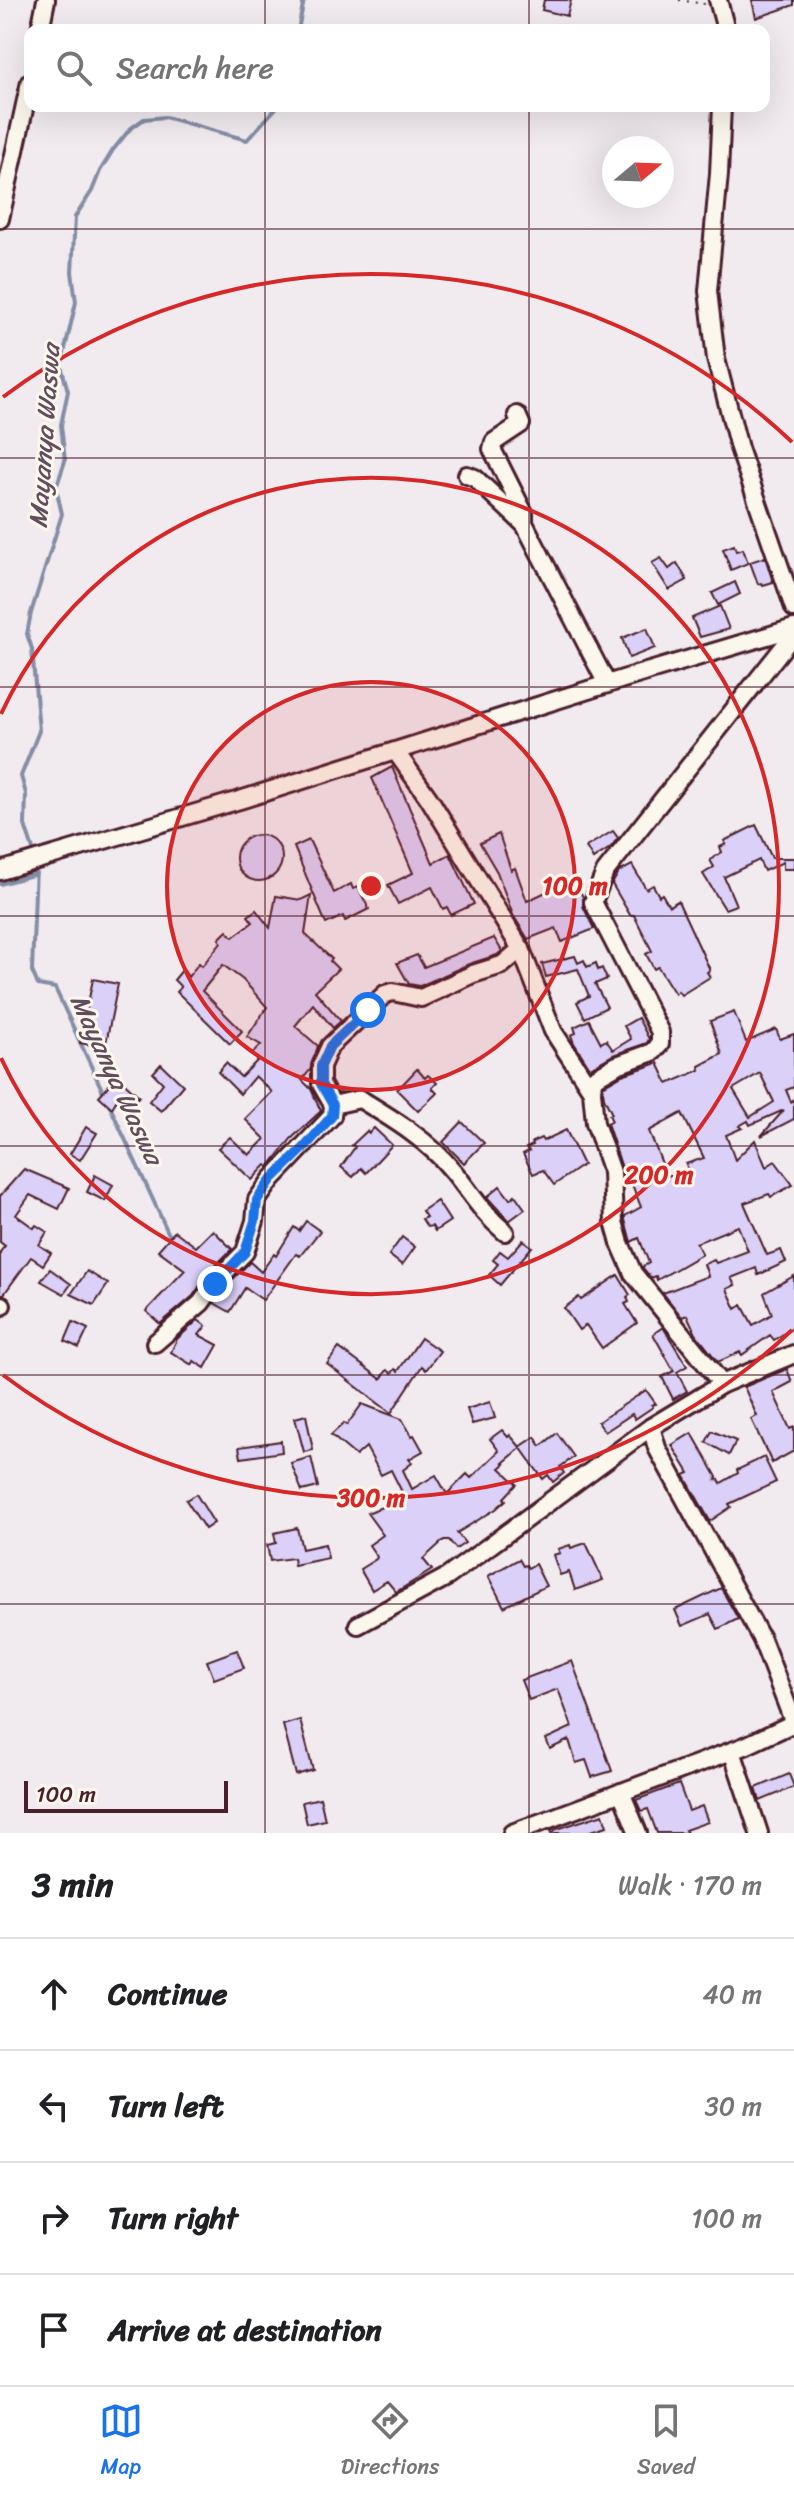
<!DOCTYPE html>
<html lang="en">
<head>
<meta charset="utf-8">
<style>
	:root { --surface:#fff; --page:#f2f2f2; --text:#202124; --muted:#757577; --line:#e0e0e0; --accent:#1a73e8 }
	body { margin:0; font-family:Sriracha,sans-serif; background:var(--page); color:var(--text) }
	.compass { position:absolute; left:602px; top:136px; width:72px; height:72px; border-radius:50%; background:var(--surface); box-shadow:0 8px 32px #0002; rotate:71deg }
	.scale { position:absolute; left:24px; bottom:20px; width:204px; box-sizing:border-box; padding-left:8px; border:4px solid #4a1f2b; border-top:0; font-size:22px; line-height:28px; white-space:nowrap; color:#4a1f2b; -webkit-text-stroke:6px #fbf7ec; paint-order:stroke }
	.stop { position:absolute; width:24px; height:24px; margin:-18px; border:6px solid #1a73e8; border-radius:50%; background:#fff }
	.stop.end { background:#1a73e8; border-color:#fff; box-shadow:0 2px 8px #0008 }
	.list { margin:0; padding:0; list-style:none }
	h2 { display:flex; justify-content:space-between; align-items:center; height:104px; margin:0; padding:0 32px; font-size:34px }
	h2 small { font-size:26px; font-weight:400; color:var(--muted) }
	.list li { display:grid; grid-template-columns:52px 1fr auto; gap:24px; align-items:center; box-sizing:border-box; height:112px; padding:0 32px; border-top:2px solid var(--line) }
	.list b { display:block; font-size:30px; white-space:nowrap }
	.list em { font-size:26px; font-style:normal; color:var(--muted) }
	.icon { flex:none; width:44px; height:44px; fill:none; stroke:currentColor; stroke-width:2; stroke-linecap:round; stroke-linejoin:round }
	.map { position:relative; flex:none; width:794px; height:1833px; overflow:hidden }
	.search { position:absolute; background:var(--surface); box-shadow:0 8px 32px #0002; left:24px; right:24px; top:24px; height:88px; display:flex; align-items:center; gap:20px; box-sizing:border-box; padding:0 28px; border-radius:16px; color:var(--muted); font-size:30px }
	.sheet { height:552px; background:var(--surface) }
	nav { display:flex; justify-content:space-around; align-items:center; box-sizing:border-box; height:112px; border-top:2px solid var(--line); background:var(--surface); font-size:22px; color:var(--muted) }
	nav a { display:grid; justify-items:center; gap:4px }
	nav .on { color:var(--accent) }
	.map>svg:first-child { display:block }
</style>
</head>
<body>
<div class="map">
<svg width="794" height="1833" viewBox="0 0 794 1833">
	<rect width="100%" height="100%" fill="#f1ebf0"/>
	<filter id="ink" filterUnits="userSpaceOnUse"><feTurbulence type="fractalNoise" baseFrequency=".0125" numOctaves="2"/><feDisplacementMap in="SourceGraphic" scale="16" xChannelSelector="R" yChannelSelector="G"/><feConvolveMatrix kernelMatrix="1 2 1 2 8 2 1 2 1" color-interpolation-filters="sRGB"/></filter>
	<g filter="url(#ink)">
		<g fill="none" stroke-linecap="round" stroke-linejoin="round">
			<g stroke="#848da5" stroke-width="4">
				<polyline points="298,30 304,0"/>
				<polyline points="35,856 25,825 26,794 21,776 39,731 32,649 27,634 31,613 62,514 56,488 65,461 61,425 68,391 61,366 76,302 72,272 75,217 92,191 100,171 113,150 130,129 144,119 165,117 247,140 278,106"/>
				<polyline points="36,865 32,971 38,985 55,988 104,1094"/>
				<polyline points="0,884 36,874"/>
				<polyline points="108,1102 171,1239"/>
			</g>
		</g>
		<g fill="#dbd0f8" stroke="#4a1f2b" stroke-width="2" fill-rule="evenodd">
			<polygon points="544,0 571,0 567,16 542,10"/>
			<polygon points="752,0 794,0 794,5 756,18"/>
			<polygon points="734,545 736,551 743,549 748,563 731,570 723,549"/>
			<polygon points="765,557 773,582 763,585 762,583 758,584 750,562"/>
			<polygon points="661,558 669,569 677,563 687,580 669,590 652,563"/>
			<polygon points="735,582 740,594 718,605 712,593"/>
			<polygon points="720,606 729,629 700,637 692,618"/>
			<polygon points="647,628 655,648 629,658 622,638"/>
			<polygon points="392,767 433,863 450,854 474,904 451,915 447,907 443,909 432,887 398,904 388,885 413,873 372,778"/>
			<polygon points="756,825 772,858 794,858 794,869 783,869 783,862 764,871 759,860 724,877 736,905 725,909 703,874 714,867 710,860 722,852 720,847 726,844 724,841"/>
			<polygon points="613,831 618,838 610,848 593,859 586,847"/>
			<polygon points="499,834 511,870 515,868 527,901 573,879 583,897 583,906 594,929 562,942 556,928 528,939 513,915 497,872 480,843"/>
			<circle cx="259" cy="858" r="23"/>
			<polygon points="309,840 334,893 351,884 353,889 358,887 369,909 345,921 343,916 326,924 294,847"/>
			<polygon points="632,865 646,889 653,885 659,896 662,894 669,906 678,901 710,970 707,972 710,977 681,995 678,991 675,994 658,967 654,969 646,954 652,951 634,915 630,915 612,884 619,872"/>
			<polygon points="311,895 305,934 332,959 330,961 338,969 315,991 341,1021 333,1028 313,1004 295,1026 318,1046 310,1070 302,1080 311,1089 321,1111 291,1139 269,1167 266,1165 252,1180 218,1148 230,1137 249,1155 265,1139 245,1119 272,1092 255,1076 240,1094 218,1072 226,1063 241,1077 258,1060 252,1054 261,1045 247,1037 267,1007 243,980 223,965 202,991 242,1031 230,1044 177,992 181,987 174,980 183,969 188,977 199,963 202,966 221,942 219,939 227,931 233,937 253,922 248,916 256,910 270,928 276,896 301,900"/>
			<polygon points="494,938 502,951 497,955 469,964 420,986 409,984 397,963 417,955 424,967"/>
			<polygon points="575,956 578,963 584,960 587,967 596,963 598,970 602,968 607,979 595,984 607,1007 585,1018 577,1002 589,996 578,969 546,977 542,964"/>
			<polygon points="93,979 118,984 105,1048 80,1043"/>
			<path d="M 734,1012 L 746,1042 L 776,1029 L 780,1039 L 794,1034 L 794,1087 L 786,1090 L 791,1102 L 794,1099 L 794,1119 L 761,1136 L 784,1110 L 750,1125 L 748,1121 L 739,1126 L 742,1128 L 726,1135 L 735,1160 L 755,1140 L 766,1167 L 775,1161 L 793,1185 L 771,1197 L 769,1194 L 744,1203 L 767,1255 L 781,1250 L 786,1262 L 758,1275 L 756,1268 L 731,1278 L 735,1285 L 727,1289 L 736,1309 L 742,1305 L 753,1325 L 772,1314 L 764,1293 L 794,1276 L 794,1327 L 774,1340 L 770,1335 L 742,1355 L 740,1352 L 718,1362 L 696,1334 L 687,1315 L 682,1317 L 663,1293 L 708,1276 L 704,1264 L 714,1260 L 716,1263 L 748,1251 L 738,1226 L 696,1243 L 702,1254 L 657,1280 L 656,1276 L 651,1278 L 642,1267 L 649,1263 L 639,1238 L 631,1242 L 625,1220 L 625,1216 L 641,1207 L 629,1177 L 623,1179 L 622,1168 L 607,1123 L 612,1121 L 609,1115 L 612,1114 L 604,1098 L 603,1091 L 603,1086 L 622,1075 L 658,1063 L 668,1084 L 700,1070 L 699,1066 L 722,1054 L 710,1021 ZM 760,1073 L 774,1102 L 750,1117 L 733,1089 ZM 682,1113 L 704,1158 L 686,1164 L 688,1170 L 667,1176 L 649,1131 Z"/>
			<polygon points="638,1018 649,1039 647,1043 613,1055 590,1068 574,1043 571,1035 576,1033 574,1027 589,1020 601,1043 606,1040 613,1050 631,1039 624,1026"/>
			<polygon points="161,1064 183,1085 161,1111 149,1101 163,1083 153,1073"/>
			<polygon points="417,1069 425,1078 428,1075 437,1083 432,1088 437,1093 418,1111 397,1090"/>
			<polygon points="117,1076 139,1096 129,1108 116,1101 112,1108 99,1096"/>
			<polygon points="462,1122 484,1143 464,1163 443,1142"/>
			<polygon points="86,1127 97,1133 80,1160 70,1154"/>
			<polygon points="374,1128 392,1145 366,1173 361,1168 353,1177 341,1167 355,1147 352,1145 367,1131 369,1133"/>
			<polygon points="566,1130 583,1165 554,1185 543,1170 533,1174 523,1154 529,1151 526,1148 533,1145 532,1142 541,1138 543,1141"/>
			<polygon points="24,1169 69,1188 59,1209 30,1195 16,1215 34,1228 36,1225 47,1232 39,1245 51,1253 43,1265 31,1257 4,1294 0,1294 0,1252 5,1246 0,1242 0,1196"/>
			<polygon points="95,1175 113,1185 105,1201 87,1192"/>
			<polygon points="500,1186 510,1199 515,1195 525,1209 509,1221 487,1197"/>
			<polygon points="437,1201 450,1221 435,1231 432,1226 427,1227 422,1219 426,1217 422,1211"/>
			<polygon points="306,1221 320,1231 300,1256 296,1254 263,1300 245,1288 230,1312 214,1303 227,1285 250,1262 261,1272 274,1254 276,1256 294,1227 299,1231"/>
			<polygon points="213,1230 232,1249 210,1271 193,1296 160,1324 146,1311 185,1270 158,1250 175,1231 196,1247"/>
			<polygon points="402,1237 415,1247 402,1265 389,1255"/>
			<polygon points="523,1240 532,1247 500,1285 489,1275 498,1264 493,1260 500,1251 508,1257"/>
			<polygon points="50,1269 71,1284 64,1294 41,1281"/>
			<polygon points="87,1271 108,1284 94,1305 71,1294"/>
			<polygon points="618,1275 630,1295 627,1297 629,1302 625,1304 637,1323 602,1348 586,1325 579,1330 564,1308 579,1297 581,1300"/>
			<polygon points="198,1320 206,1326 199,1335 218,1345 205,1368 194,1361 192,1365 171,1352 177,1339"/>
			<polygon points="73,1322 88,1329 79,1348 65,1341"/>
			<polygon points="663,1327 687,1366 677,1372 687,1391 673,1399 662,1377 674,1371 653,1334"/>
			<polygon points="421,1338 440,1351 426,1370 422,1366 391,1413 327,1364 339,1348 381,1379 387,1370 392,1373 395,1369 398,1371"/>
			<polygon points="787,1369 792,1382 773,1392 790,1429 794,1427 794,1451 772,1463 751,1419 757,1416 744,1387"/>
			<polygon points="646,1390 656,1404 652,1405 653,1407 635,1419 632,1414 605,1432 598,1422"/>
			<polygon points="490,1402 495,1418 472,1424 467,1409"/>
			<polygon points="362,1404 402,1419 412,1436 414,1435 423,1451 409,1459 412,1463 403,1470 412,1489 436,1475 447,1494 467,1474 471,1478 499,1451 490,1439 502,1430 508,1437 510,1435 521,1448 503,1463 505,1464 500,1468 517,1484 504,1498 506,1500 496,1509 457,1533 465,1543 456,1549 449,1540 444,1540 423,1559 432,1570 396,1592 387,1581 372,1590 360,1569 376,1559 377,1557 369,1545 383,1535 367,1513 405,1498 391,1470 381,1475 366,1447 356,1456 331,1435 344,1423 347,1425"/>
			<polygon points="306,1415 313,1450 304,1452 295,1418"/>
			<polygon points="712,1431 736,1441 729,1455 706,1442"/>
			<polygon points="557,1433 574,1457 560,1467 564,1473 553,1482 548,1475 543,1479 520,1447 535,1437 541,1446"/>
			<polygon points="692,1433 717,1477 716,1480 719,1479 721,1483 738,1473 737,1470 764,1457 776,1482 729,1504 731,1507 710,1521 684,1475 689,1473 672,1445"/>
			<polygon points="281,1441 282,1452 241,1458 239,1447"/>
			<polygon points="311,1457 318,1487 302,1491 291,1463"/>
			<polygon points="196,1494 214,1523 205,1529 186,1500"/>
			<polygon points="297,1528 302,1549 325,1544 328,1558 294,1565 293,1558 270,1561 267,1545 276,1543 274,1533"/>
			<polygon points="586,1543 603,1580 575,1590 569,1572 560,1575 553,1555 560,1553 558,1549 570,1545 571,1548"/>
			<polygon points="519,1559 523,1566 526,1565 528,1568 535,1564 546,1586 504,1607 488,1576"/>
			<polygon points="721,1588 738,1619 718,1629 710,1614 682,1626 675,1610"/>
			<polygon points="237,1650 244,1668 214,1679 207,1661"/>
			<polygon points="572,1661 612,1771 592,1777 586,1760 576,1763 569,1740 550,1749 546,1739 572,1727 558,1689 529,1700 521,1680"/>
			<polygon points="300,1720 313,1770 296,1775 283,1725"/>
			<polygon points="789,1774 794,1787 760,1801 756,1788"/>
			<polygon points="679,1784 689,1811 702,1806 708,1822 685,1830 687,1833 657,1833 648,1809 641,1811 636,1800"/>
			<polygon points="320,1798 325,1820 307,1824 302,1802"/>
			<polygon points="603,1814 607,1826 585,1833 551,1833 551,1831"/>
		</g>
		<g fill="none" stroke-linecap="round" stroke-linejoin="round">
			<defs>
				<g id="minor">
					<polyline points="718,0 726,30"/>
					<polyline points="40,30 46,0"/>
					<polyline points="722,106 719,174 708,291 716,359 739,448 794,608"/>
					<polyline points="0,219 30,82"/>
					<polyline points="517,415 521,424 494,442 492,449 524,513 524,524"/>
					<polyline points="467,475 475,478 525,525 607,684"/>
					<polyline points="396,752 430,800 521,949 553,1031 592,1091 595,1123 612,1172 614,1222 620,1243 633,1273 722,1384"/>
					<polyline points="0,871 243,799 623,679 794,628"/>
					<polyline points="592,1091 593,1079 617,1065 653,1052 660,1044 660,1032 593,902 605,872 794,634"/>
					<path d="M 333,1105 L 360,1099 C 393,1119 428,1140 453,1171 C 471,1193 482,1213 505,1232"/>
					<polyline points="0,1307 2,1305"/>
					<polyline points="155,1343 201,1303 219,1278 245,1252 255,1221 257,1200 272,1179 332,1116 333,1105 321,1084 321,1066 330,1046 385,994 393,992 421,998 473,974 502,965 521,949"/>
					<polyline points="651,1427 657,1448 762,1640 794,1723"/>
					<polyline points="358,1625 447,1577 651,1427 722,1384 794,1354"/>
					<polyline points="732,1751 759,1833"/>
					<polyline points="621,1792 638,1833"/>
					<polyline points="512,1833 745,1746 794,1723"/>
				</g>
			</defs>
			<use href="#minor" stroke="#4a1f2b" stroke-width="22"/>
			<polyline stroke="#4a1f2b" stroke-width="2" stroke-dasharray="2 6" stroke-linecap="butt" points="679,0 705,4"/>
			<use href="#minor" stroke="#fbf7ec" stroke-width="16"/>
		</g>
	</g>
	<g fill="none" stroke-linecap="round" stroke-linejoin="round" filter="url(#ink)">
		<polyline stroke="#1a73e8" stroke-width="10" points="215,1284 245,1252 255,1221 257,1200 272,1179 304,1148 332,1116 333,1105 321,1084 321,1066 330,1046 368,1010"/>
	</g>
	<path fill="none" stroke="#4a1f2b" stroke-width="2" stroke-opacity="0.55" d="M 265,0 L 265,30M 529,0 L 529,30M 265,106 L 265,1833M 529,106 L 529,1833M 0,229 L 794,229M 0,458 L 794,458M 0,687 L 794,687M 0,916 L 794,916M 0,1146 L 794,1146M 0,1375 L 794,1375M 0,1604 L 794,1604"/>
	<circle cx="371" cy="886" r="204" fill="#d62828" fill-opacity=".12"/>
	<g fill="none" stroke="#d62828" stroke-width="4">
		<circle cx="371" cy="886" r="204"/>
		<path d="M1 714A408 408 0 1 1 1 1058"/>
		<path d="M792 1330A612 612 0 0 1 3 1375M3 397A612 612 0 0 1 792 442"/>
	</g>
	<g text-anchor="middle" dominant-baseline="central" stroke-width="6" stroke-linejoin="round" paint-order="stroke">
		<g font-size="26" font-style="italic" fill="#624d5e" stroke="#fbf7ec">
			<text transform="translate(44 436) rotate(-86)">Mayanya Waswa</text>
			<text transform="translate(117 1079) rotate(65)">Mayanya Waswa</text>
		</g>
	</g>
	<circle cx="371" cy="886" r="12" fill="#d62828" stroke="#fbf7ec" stroke-width="4"/>
	<g font-size="24" text-anchor="middle" font-weight="bold" fill="#d62828" stroke="#fbf7ec" stroke-width="6" stroke-linejoin="round" paint-order="stroke">
		<text x="575" y="894">100 m</text>
		<text x="659" y="1183">200 m</text>
		<text x="371" y="1506">300 m</text>
	</g>
</svg>
<svg class="compass" viewBox="-18 -18 36 36"><path d="M0-13l5 13h-10z" fill="#e53935"/><path d="M0 13l5-13h-10z" fill="#757577"/></svg>
<div class="scale">100 m</div>
<div class="stop" style="left:368px;top:1010px"></div>
<div class="stop end" style="left:215px;top:1284px"></div>
<div class="search"><svg class="icon" aria-label="search" viewBox="0 0 24 24"><circle cx="10" cy="10" r="6"/><path d="M15 15l6 6"/></svg>Search here</div>
</div>
<section class="sheet">
<h2>3 min<small>Walk · 170 m</small></h2>
<ul class="list">
<li><svg class="icon" aria-label="ahead" viewBox="0 0 24 24"><path d="M12 20V5M6 11l6-6 6 6"/></svg><div><b>Continue</b></div><em>40 m</em></li>
<li><svg class="icon" aria-label="left" viewBox="0 0 24 24"><path d="M17 20v-9H6M10 6l-5 5 5 5"/></svg><div><b>Turn left</b></div><em>30 m</em></li>
<li><svg class="icon" aria-label="right" viewBox="0 0 24 24"><path d="M7 20v-9h11M14 6l5 5-5 5"/></svg><div><b>Turn right</b></div><em>100 m</em></li>
<li><svg class="icon" aria-label="arrive" viewBox="0 0 24 24"><path d="M6 21V4h12l-3 4 3 4H6"/></svg><div><b>Arrive at destination</b></div></li>
</ul>
</section>
<nav>
<a class="on"><svg class="icon" aria-label="map" viewBox="0 0 24 24"><path d="M3 6l6-2 6 2 6-2v14l-6 2-6-2-6 2zM9 4v14M15 6v14"/></svg>Map</a>
<a><svg class="icon" aria-label="directions" viewBox="0 0 24 24"><path d="M12 3l9 9-9 9-9-9zM9 14v-3h6M13 9l2 2-2 2"/></svg>Directions</a>
<a><svg class="icon" aria-label="saved" viewBox="0 0 24 24"><path d="M7 4h10v16l-5-4-5 4z"/></svg>Saved</a>
</nav>
</body>
</html>
